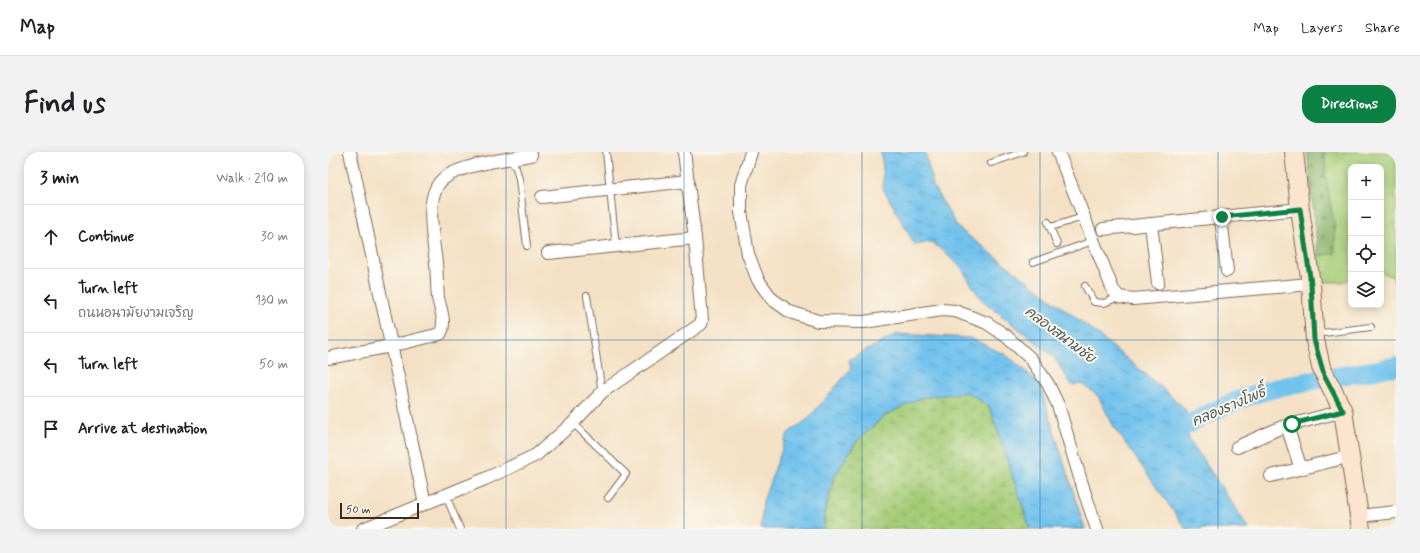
<!DOCTYPE html>
<html lang="en">
<head>
<meta charset="utf-8">
<style>
	:root { --surface:#fff; --page:#f2f2f2; --text:#202124; --muted:#757577; --line:#e0e0e0; --accent:#0b8043 }
	body { margin:0; font-family:Mynerve,"Playpen Sans Thai",sans-serif; background:var(--page); color:var(--text) }
	.controls { position:absolute; right:12px; top:12px; display:grid; overflow:hidden; border-radius:8px; box-shadow:0 2px 10px #0003 }
	.controls button { width:36px; height:36px; display:grid; place-items:center; padding:0; border:0; border-bottom:1px solid var(--line); background:var(--surface); color:var(--text); font:20px sans-serif }
	.scale { position:absolute; left:12px; bottom:10px; width:79px; box-sizing:border-box; padding-left:4px; border:2px solid #3b2a1e; border-top:0; font-size:11px; line-height:14px; white-space:nowrap; color:#3b2a1e; -webkit-text-stroke:3px #fbf7ec; paint-order:stroke }
	.stop { position:absolute; width:12px; height:12px; margin:-9px; border:3px solid #0b8043; border-radius:50%; background:#fff }
	.stop.end { background:#0b8043; border-color:#fff; box-shadow:0 1px 4px #0008 }
	.list { margin:0; padding:0; list-style:none }
	h2 { display:flex; justify-content:space-between; align-items:center; height:52px; margin:0; padding:0 16px; font-size:17px }
	h2 small { font-size:13px; font-weight:400; color:var(--muted) }
	.list li { display:grid; grid-template-columns:26px 1fr auto; gap:12px; align-items:center; box-sizing:border-box; height:64px; padding:0 16px; border-top:1px solid var(--line) }
	.list b { display:block; font-size:15px; white-space:nowrap }
	.list p { margin:0; font-size:13px; white-space:nowrap; color:var(--muted) }
	.list em { font-size:13px; font-style:normal; color:var(--muted) }
	.icon { flex:none; width:22px; height:22px; fill:none; stroke:currentColor; stroke-width:2; stroke-linecap:round; stroke-linejoin:round }
	.map { position:relative; flex:none; width:1068px; height:377px; overflow:hidden; border-radius:16px }
	header { display:flex; align-items:center; gap:24px; box-sizing:border-box; height:56px; padding:0 20px; background:var(--surface); border-bottom:1px solid var(--line) }
	header strong { font-size:19px }
	nav { display:flex; gap:22px; margin-inline-start:auto; font-size:14px }
	.intro { display:flex; align-items:center; justify-content:space-between; box-sizing:border-box; height:96px; padding:0 24px }
	h1 { margin:0; font-size:28px }
	.button { padding:10px 18px; border-radius:16px; background:var(--accent); color:#fff; font-size:14px; font-weight:700 }
	main { display:flex; gap:24px; padding:0 24px }
	aside { flex:1; background:var(--surface); border-radius:16px; box-shadow:0 2px 10px #0003 }
	.map>svg:first-child { display:block }
</style>
</head>
<body>
<header>
<strong>Map</strong>
<nav><a>Map</a><a>Layers</a><a>Share</a></nav>
</header>
<div class="intro"><h1>Find us</h1><a class="button">Directions</a></div>
<main>
<aside>
<h2>3 min<small>Walk · 210 m</small></h2>
<ul class="list">
<li><svg class="icon" aria-label="ahead" viewBox="0 0 24 24"><path d="M12 20V5M6 11l6-6 6 6"/></svg><div><b>Continue</b></div><em>30 m</em></li>
<li><svg class="icon" aria-label="left" viewBox="0 0 24 24"><path d="M17 20v-9H6M10 6l-5 5 5 5"/></svg><div><b>Turn left</b><p>ถนนอนามัยงามเจริญ</p></div><em>130 m</em></li>
<li><svg class="icon" aria-label="left" viewBox="0 0 24 24"><path d="M17 20v-9H6M10 6l-5 5 5 5"/></svg><div><b>Turn left</b></div><em>50 m</em></li>
<li><svg class="icon" aria-label="arrive" viewBox="0 0 24 24"><path d="M6 21V4h12l-3 4 3 4H6"/></svg><div><b>Arrive at destination</b></div></li>
</ul>
</aside>
<div class="map">
<svg width="1068" height="377" viewBox="0 0 1068 377">
	<defs>
		<pattern id="forest-firs" width="22" height="20" patternUnits="userSpaceOnUse"><rect width="22" height="20" fill="#83b068"/><path d="M5 1l3.5 6h-7zM16 11l3.5 6h-7z" fill="#6c8f55"/></pattern>
		<pattern id="wetland-marsh" width="20" height="14" patternUnits="userSpaceOnUse"><rect width="20" height="14" fill="#a4cc77"/><path d="M1 5h8M5 5V1M11 12h8M15 12V8" fill="none" stroke="#8eaf66"/></pattern>
		<pattern id="water-ripples" width="26" height="14" patternUnits="userSpaceOnUse"><rect width="26" height="14" fill="#72c2ed"/><path d="M2 4q2-2 4 0t4 0M15 11q2-2 4 0t4 0" fill="none" stroke="#5f9ebf"/></pattern>
	</defs>
	<rect width="100%" height="100%" fill="#fbf7ec"/>
	<filter id="ink" filterUnits="userSpaceOnUse"><feTurbulence type="fractalNoise" baseFrequency=".025" numOctaves="2"/><feDisplacementMap in="SourceGraphic" scale="8" xChannelSelector="R" yChannelSelector="G"/><feConvolveMatrix kernelMatrix="1 2 1 2 8 2 1 2 1" color-interpolation-filters="sRGB"/></filter>
	<filter id="wash" filterUnits="userSpaceOnUse"><feTurbulence type="fractalNoise" baseFrequency=".012" numOctaves="4" result="noise"/><feDisplacementMap in="SourceGraphic" scale="16" xChannelSelector="R" yChannelSelector="G"/><feGaussianBlur stdDeviation="0.9" result="paint"/><feColorMatrix in="noise" values="0 0 0 0 0 0 0 0 0 0 0 0 0 0 0 0 0 1.4 0 .05"/><feComposite in="paint" operator="in"/></filter>
	<g filter="url(#wash)">
		<rect width="100%" height="100%" fill="#f4e1c5"/>
		<polygon fill="#a4cc77" stroke="#707b4a" points="997,0 1068,0 1068,136 1065,125 1053,120 1053,15 1023,15 1023,127 1014,130 993,130 990,104 1007,101 997,20"/>
		<polygon fill="url(#forest-firs)" stroke="#5f6d43" points="979,0 997,0 997,20 1007,77 1007,101 990,104"/>
		<polygon fill="url(#wetland-marsh)" stroke="#707b4a" points="640,240 662,256 702,377 496,377 496,364 506,325 528,290 556,264 592,245"/>
		<g fill="url(#water-ripples)" stroke="#567686">
			<polygon points="553,0 597,0 605,34 630,76 764,178 833,235 858,258 860,285 921,377 858,377 786,275 770,244 755,232 744,233 725,204 653,147 632,114 604,90 587,93 555,36 555,16"/>
			<polygon points="569,182 642,186 678,203 699,220 712,234 757,377 702,377 662,256 640,240 592,246 556,264 528,290 506,325 496,364 496,377 433,377 435,349 460,281 480,267 523,217 521,208"/>
		</g>
		<g fill="none" stroke-linecap="round" stroke-linejoin="round">
			<path stroke="#72c2ed" stroke-width="19" d="M 836,285 C 871,267 906,246 945,237 C 985,226 1027,223 1068,214"/>
		</g>
	</g>
	<g filter="url(#ink)">
		<g fill="none" stroke-linecap="round" stroke-linejoin="round">
			<defs>
				<g id="lane">
					<polyline points="278,0 288,94"/>
					<polyline points="183,7 188,16 191,27 199,94"/>
					<polyline points="663,11 695,0"/>
					<polyline points="720,70 729,92"/>
					<polyline points="723,75 755,65"/>
					<polyline points="705,110 765,89"/>
					<polyline points="757,134 766,150 776,151 791,145"/>
					<polyline points="259,144 274,240"/>
					<polyline points="987,182 1043,175"/>
					<polyline points="245,271 298,322 280,346"/>
					<polyline points="118,344 132,377"/>
				</g>
				<g id="street">
					<polyline points="22,0 97,352"/>
					<polyline points="423,0 413,33 413,60 420,102 430,128 444,147 462,160 490,169 536,170 614,158 627,159 659,171 678,184 703,207 720,232 730,253 757,342 769,377"/>
					<polyline points="730,0 785,138 791,145 805,147 983,132"/>
					<polyline points="214,45 360,29"/>
					<polyline points="893,65 899,119"/>
					<polyline points="823,72 830,131"/>
					<polyline points="775,77 972,57"/>
					<polyline points="220,101 367,86"/>
					<path d="M 0,206 L 63,194 L 112,182 C 119,172 112,156 110,146 C 109,135 109,124 108,112 C 106,89 95,44 115,27 C 133,12 180,7 203,3"/>
					<polyline points="959,274 973,317"/>
					<polyline points="909,295 954,275 1015,259"/>
					<polyline points="943,324 1023,304"/>
					<polyline points="1031,364 1068,360"/>
					<polyline points="35,377 157,327 208,303 245,271 274,240 373,172 374,168 367,86 356,0"/>
				</g>
				<polyline id="secondary" points="966,0 972,57 983,132 987,188 993,215 1015,259 1033,377"/>
			</defs>
			<use href="#lane" stroke="#7c6a58" stroke-width="8"/>
			<use href="#street" stroke="#7c6a58" stroke-width="14"/>
			<use href="#secondary" stroke="#7c6a58" stroke-width="20"/>
			<use href="#lane" stroke="#fff" stroke-width="6"/>
			<use href="#street" stroke="#fff" stroke-width="12"/>
			<use href="#secondary" stroke="#fbe5cf" stroke-width="18"/>
		</g>
	</g>
	<g fill="none" stroke-linecap="round" stroke-linejoin="round" filter="url(#ink)">
		<polyline stroke="#0b8043" stroke-width="5" points="894,65 972,57 983,132 986,188 996,223 1015,259 964,272"/>
	</g>
	<path fill="none" stroke="#1f6fb2" stroke-width="1" stroke-opacity="0.55" d="M 178,0 L 178,377M 356,0 L 356,377M 534,0 L 534,377M 712,0 L 712,377M 890,0 L 890,377M 0,188 L 1068,188"/>
	<g text-anchor="middle" dominant-baseline="central" stroke-width="4" stroke-linejoin="round" paint-order="stroke">
		<g font-size="14" font-style="italic" fill="#4c585c" stroke="#fbf7ec">
			<text transform="translate(732 183) rotate(37)">คลองสนามชัย</text>
			<text transform="translate(901 255) rotate(-23)">คลองรางโพธิ์</text>
		</g>
	</g>
</svg>
<div class="controls">
<button>+</button>
<button>−</button>
<button><svg class="icon" aria-label="locate" viewBox="0 0 24 24"><circle cx="12" cy="12" r="6"/><path d="M12 2v4M12 18v4M2 12h4M18 12h4"/></svg></button>
<button><svg class="icon" aria-label="layers" viewBox="0 0 24 24"><path d="M12 4l9 5-9 5-9-5zM3 14l9 5 9-5"/></svg></button>
</div>
<div class="scale">50 m</div>
<div class="stop" style="left:964px;top:272px"></div>
<div class="stop end" style="left:894px;top:65px"></div>
</div>
</main>
</body>
</html>
